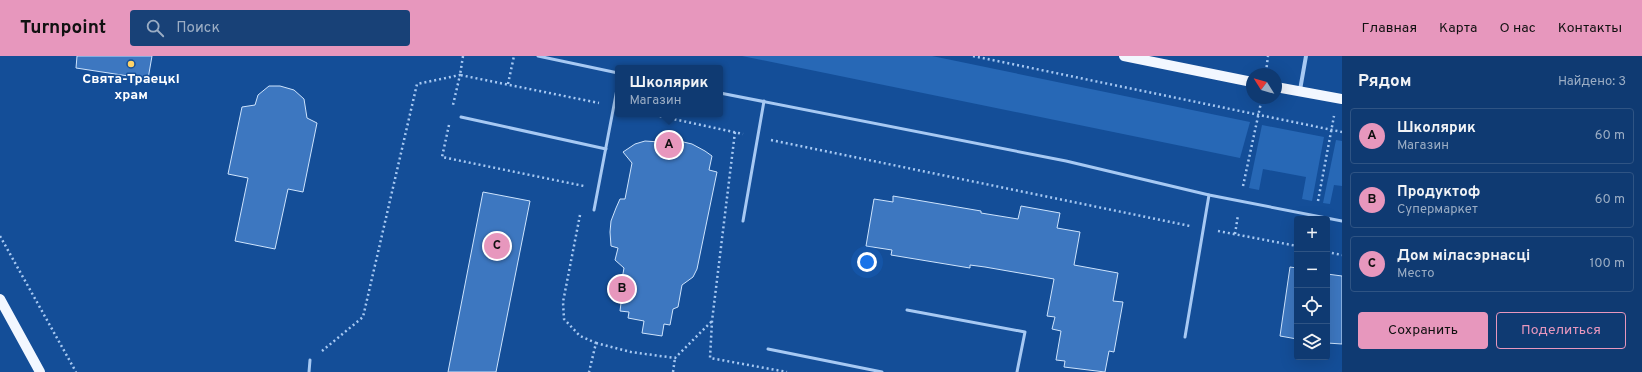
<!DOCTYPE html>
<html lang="ru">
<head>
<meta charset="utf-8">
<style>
	:root { --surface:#0f3a72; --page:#184177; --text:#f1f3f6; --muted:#9badc4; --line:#2f5484; --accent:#e797bd }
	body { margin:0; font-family:Overpass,sans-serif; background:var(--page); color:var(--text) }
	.controls { position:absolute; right:12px; bottom:12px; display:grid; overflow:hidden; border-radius:4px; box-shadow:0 4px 16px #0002 }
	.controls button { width:36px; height:36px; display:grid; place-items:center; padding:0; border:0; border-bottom:1px solid var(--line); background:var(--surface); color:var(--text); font:20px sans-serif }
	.compass { position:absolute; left:1246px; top:12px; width:36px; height:36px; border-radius:50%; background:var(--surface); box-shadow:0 4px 16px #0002; rotate:307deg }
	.you { position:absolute; left:867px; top:206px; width:14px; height:14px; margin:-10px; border:3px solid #fff; border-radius:50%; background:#1a73e8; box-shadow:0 0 0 6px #1a73e833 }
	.badge { display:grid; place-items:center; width:26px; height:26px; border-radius:50%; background:var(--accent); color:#111; font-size:13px; font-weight:700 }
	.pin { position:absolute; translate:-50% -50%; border:2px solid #fff; box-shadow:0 1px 4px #0006 }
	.popup { position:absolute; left:615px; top:9px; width:108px; height:52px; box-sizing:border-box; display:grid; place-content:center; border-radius:4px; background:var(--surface); filter:drop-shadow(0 1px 3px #0005); font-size:13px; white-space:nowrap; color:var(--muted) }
	.popup b { font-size:15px; color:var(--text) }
	.popup::after { content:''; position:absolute; left:50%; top:100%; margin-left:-8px; border:8px solid transparent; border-top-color:var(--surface) }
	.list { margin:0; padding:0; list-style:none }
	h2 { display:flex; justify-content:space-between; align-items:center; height:52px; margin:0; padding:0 16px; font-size:17px }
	h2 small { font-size:13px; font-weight:400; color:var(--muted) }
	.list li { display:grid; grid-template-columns:26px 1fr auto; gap:12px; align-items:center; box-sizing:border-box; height:56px; margin:0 8px 8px; padding:0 8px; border:1px solid var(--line); border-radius:4px }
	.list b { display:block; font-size:15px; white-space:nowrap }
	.list p { margin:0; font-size:13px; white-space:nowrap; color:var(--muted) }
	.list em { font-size:13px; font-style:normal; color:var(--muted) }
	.actions { display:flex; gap:8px; padding:12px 16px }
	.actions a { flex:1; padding:9px 0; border:1px solid var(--accent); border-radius:4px; text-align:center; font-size:14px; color:var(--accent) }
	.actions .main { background:var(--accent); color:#111 }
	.icon { flex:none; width:22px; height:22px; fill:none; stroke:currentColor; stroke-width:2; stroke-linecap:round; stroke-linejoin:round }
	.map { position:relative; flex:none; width:1342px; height:316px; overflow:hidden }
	header { display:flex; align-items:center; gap:24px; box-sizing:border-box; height:56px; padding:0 20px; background:var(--accent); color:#111 }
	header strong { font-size:19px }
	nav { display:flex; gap:22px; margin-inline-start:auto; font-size:14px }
	.search { width:280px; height:36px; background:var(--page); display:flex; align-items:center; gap:10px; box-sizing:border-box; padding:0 14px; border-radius:4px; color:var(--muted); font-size:15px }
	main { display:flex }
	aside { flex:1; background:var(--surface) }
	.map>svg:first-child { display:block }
</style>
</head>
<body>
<header>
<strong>Turnpoint</strong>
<div class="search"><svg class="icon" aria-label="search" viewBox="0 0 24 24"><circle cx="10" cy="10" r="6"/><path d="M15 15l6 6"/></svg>Поиск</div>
<nav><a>Главная</a><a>Карта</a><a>О нас</a><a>Контакты</a></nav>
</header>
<main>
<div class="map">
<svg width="1342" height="316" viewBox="0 0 1342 316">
	<rect width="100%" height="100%" fill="#144e98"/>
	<g fill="#2768b6">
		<polygon points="742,0 932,0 1250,66 1240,102"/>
		<polygon points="1262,69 1324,81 1312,145 1302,143 1306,121 1263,113 1259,134 1249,132"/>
		<polygon points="1336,84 1342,85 1342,130 1334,129 1330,148 1323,147"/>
	</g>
	<g fill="#3d77c0" stroke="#cee4fd">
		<polygon points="77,0 152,0 148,23 76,12"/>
		<polygon points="269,30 280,30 294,34 304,43 307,62 317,67 303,136 288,133 275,193 235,185 248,122 228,118 242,51 255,49 258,39"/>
		<polygon points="663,83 675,84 692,88 705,95 712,100 709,114 717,116 697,213 693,221 682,229 678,251 673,253 670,269 664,268 662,280 642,277 644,265 628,262 629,256 620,255 621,247 618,246 624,212 615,204 618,192 611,190 610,176 611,165 616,152 620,143 625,143 632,107 623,96 635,88 645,85 660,86"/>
		<polygon points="483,136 530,145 496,316 448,316"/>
		<polygon points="893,140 981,155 981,157 1018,163 1021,150 1060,157 1057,172 1080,176 1074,209 1118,217 1113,245 1123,246 1114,296 1109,295 1105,316 1064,311 1065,305 1056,304 1061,275 1052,273 1055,261 1047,260 1054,223 985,211 970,209 970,212 891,199 892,194 866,190 874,143 893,146"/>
		<polygon points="1290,211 1297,212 1297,283 1280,280"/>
		<polygon points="1327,218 1342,220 1342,288 1327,287"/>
	</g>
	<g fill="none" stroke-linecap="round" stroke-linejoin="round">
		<g stroke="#a7c9f3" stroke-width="2.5" stroke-dasharray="2 3" stroke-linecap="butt">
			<polyline points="463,0 460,19 599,47"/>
			<polyline points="973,0 1342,76"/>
			<polyline points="1266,16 1268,0"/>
			<polyline points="508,28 514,0"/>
			<polyline points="650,58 743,78"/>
			<polyline points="449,69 442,101 584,130"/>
			<polyline points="735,76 712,265 710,302 787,316"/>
			<polyline points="771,84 1190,170"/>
			<polyline points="1243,130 1262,42"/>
			<polyline points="1318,145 1334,60"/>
			<polyline points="580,159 563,246 564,263 580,280 596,287 589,316"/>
			<polyline points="1218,175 1297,190"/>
			<polyline points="1235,178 1238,159"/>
			<polyline points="0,180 76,316"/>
			<polyline points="1327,196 1342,199"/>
			<polyline points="596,287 631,296 675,302 712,265"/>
			<polyline points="322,295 363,261 417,28 460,19 453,49"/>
			<polyline points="673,316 675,302"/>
		</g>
		<g stroke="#a7c9f3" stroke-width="3">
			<polyline points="538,0 618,17"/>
			<polyline points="720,37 1066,105 1209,139 1342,165"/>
			<polyline points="461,61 606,93"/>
			<polyline points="594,154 618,28"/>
			<polyline points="743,165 764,45"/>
			<polyline points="907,254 1025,276 1017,316"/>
			<polyline points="1185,281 1209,139"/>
			<polyline points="768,293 882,316"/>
			<polyline points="309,316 310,304"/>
		</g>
		<polyline stroke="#a7c9f3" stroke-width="4" points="1300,34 1306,0"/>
		<g stroke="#f2f7ff" stroke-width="10">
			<polyline points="1124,0 1252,26"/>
			<polyline points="1276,31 1342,43"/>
			<polyline points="0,243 40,316"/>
		</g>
	</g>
	<circle fill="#ffd368" stroke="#144e98" stroke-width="1.5" cx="131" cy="8" r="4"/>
	<g text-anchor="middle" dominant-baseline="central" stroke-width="3" stroke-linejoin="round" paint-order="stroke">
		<g font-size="14" font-weight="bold" fill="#fff" stroke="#144e98">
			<text x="131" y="23">Свята-Траецкі<tspan x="131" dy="16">храм</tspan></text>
		</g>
	</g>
</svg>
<div class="controls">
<button>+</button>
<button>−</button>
<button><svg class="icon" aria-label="locate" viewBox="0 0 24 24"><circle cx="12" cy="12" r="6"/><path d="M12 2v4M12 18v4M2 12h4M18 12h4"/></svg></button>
<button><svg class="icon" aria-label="layers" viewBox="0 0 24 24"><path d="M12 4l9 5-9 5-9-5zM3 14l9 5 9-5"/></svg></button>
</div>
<svg class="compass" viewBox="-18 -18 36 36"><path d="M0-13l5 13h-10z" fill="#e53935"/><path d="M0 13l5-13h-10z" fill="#9badc4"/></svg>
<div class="you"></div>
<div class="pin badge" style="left:669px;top:89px">A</div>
<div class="popup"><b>Школярик</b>Магазин</div>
<div class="pin badge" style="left:622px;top:233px">B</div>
<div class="pin badge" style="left:497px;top:190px">C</div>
</div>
<aside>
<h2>Рядом<small>Найдено: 3</small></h2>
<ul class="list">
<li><span class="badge">A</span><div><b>Школярик</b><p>Магазин</p></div><em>60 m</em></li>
<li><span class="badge">B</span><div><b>Продуктоф</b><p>Супермаркет</p></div><em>60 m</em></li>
<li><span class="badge">C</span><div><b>Дом міласэрнасці</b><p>Место</p></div><em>100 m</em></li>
</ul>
<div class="actions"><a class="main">Сохранить</a><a>Поделиться</a></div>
</aside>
</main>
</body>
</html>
